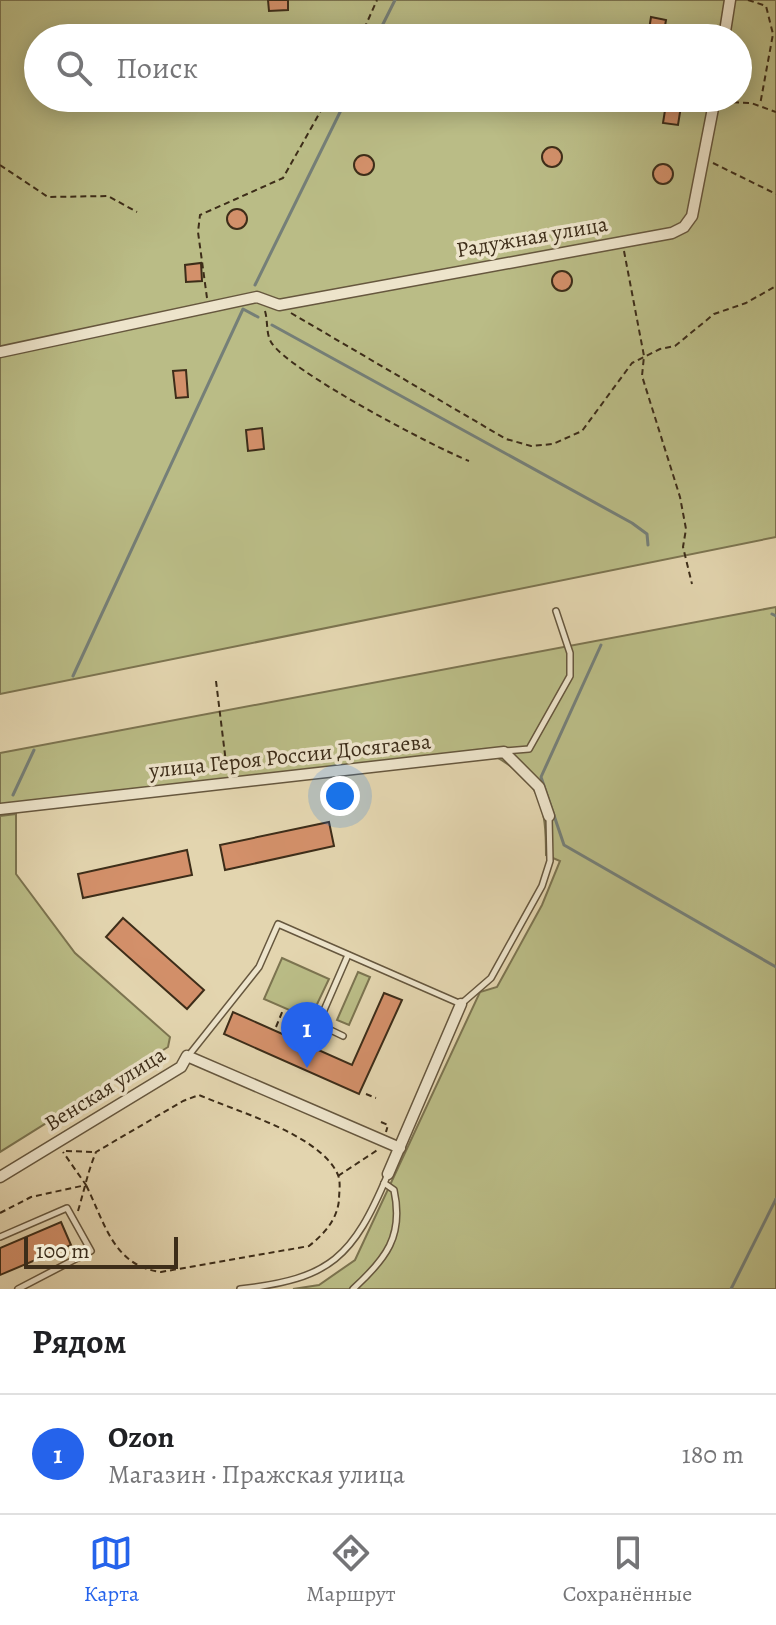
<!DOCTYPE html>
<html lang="ru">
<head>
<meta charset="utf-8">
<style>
	:root { --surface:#fff; --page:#f6f6f6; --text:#202124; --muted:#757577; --line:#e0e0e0; --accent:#2563eb }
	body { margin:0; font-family:Alegreya,serif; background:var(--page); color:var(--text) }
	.scale { position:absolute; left:24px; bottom:20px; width:154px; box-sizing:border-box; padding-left:8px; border:4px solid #3d2d19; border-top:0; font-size:22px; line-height:28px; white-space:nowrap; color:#3d2d19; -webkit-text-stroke:6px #ede4cb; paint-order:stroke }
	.you { position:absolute; left:340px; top:796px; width:28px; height:28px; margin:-20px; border:6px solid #fff; border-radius:50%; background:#1a73e8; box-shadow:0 0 0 12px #1a73e833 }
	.badge { display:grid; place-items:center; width:52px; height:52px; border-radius:50%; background:var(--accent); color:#fff; font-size:26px; font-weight:700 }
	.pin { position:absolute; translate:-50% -66px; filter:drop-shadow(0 2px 4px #0008) }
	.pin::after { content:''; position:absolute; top:42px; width:28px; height:24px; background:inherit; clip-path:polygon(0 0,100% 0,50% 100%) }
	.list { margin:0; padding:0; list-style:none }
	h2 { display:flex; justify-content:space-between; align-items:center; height:104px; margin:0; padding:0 32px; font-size:34px }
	h2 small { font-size:26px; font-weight:400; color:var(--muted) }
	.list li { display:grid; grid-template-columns:52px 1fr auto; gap:24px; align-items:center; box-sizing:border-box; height:120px; padding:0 32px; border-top:2px solid var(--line) }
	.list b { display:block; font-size:30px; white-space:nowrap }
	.list p { margin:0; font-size:26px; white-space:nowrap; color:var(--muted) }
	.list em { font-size:26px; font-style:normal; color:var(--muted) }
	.icon { flex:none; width:44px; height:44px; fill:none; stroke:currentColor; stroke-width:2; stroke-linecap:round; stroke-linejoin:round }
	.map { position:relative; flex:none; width:776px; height:1289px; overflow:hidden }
	.search { position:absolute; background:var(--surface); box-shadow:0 4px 20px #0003; left:24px; right:24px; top:24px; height:88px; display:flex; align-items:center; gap:20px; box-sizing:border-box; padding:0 28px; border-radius:44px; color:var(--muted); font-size:30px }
	.sheet { height:224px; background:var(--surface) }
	nav { display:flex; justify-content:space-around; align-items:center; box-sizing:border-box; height:112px; border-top:2px solid var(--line); background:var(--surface); font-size:22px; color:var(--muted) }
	nav a { display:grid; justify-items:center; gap:4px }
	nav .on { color:var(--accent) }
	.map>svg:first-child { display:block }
</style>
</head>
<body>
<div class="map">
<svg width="776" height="1289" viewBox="0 0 776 1289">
	<rect width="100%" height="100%" fill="#e3d5af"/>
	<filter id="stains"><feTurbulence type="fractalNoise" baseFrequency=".0025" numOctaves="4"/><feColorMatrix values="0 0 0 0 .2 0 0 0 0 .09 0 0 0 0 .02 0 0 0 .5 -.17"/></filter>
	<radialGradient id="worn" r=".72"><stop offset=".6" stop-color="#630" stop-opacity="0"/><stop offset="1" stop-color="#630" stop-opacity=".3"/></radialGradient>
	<g fill="#babc86" stroke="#7c7450" stroke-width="2" fill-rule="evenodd">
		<path d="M 0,0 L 776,0 L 776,537 L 0,694 ZM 38,38 L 738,38 L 738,98 L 38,98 Z"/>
		<path d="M 776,607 L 776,1289 L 293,1289 L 319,1285 L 355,1260 L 480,992 L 497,987 L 542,905 L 560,861 L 546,855 C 546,806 541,782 496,757 L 0,813 L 0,753 Z"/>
		<polygon points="16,814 16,874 75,953 170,1037 168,1047 0,1152 0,816"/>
		<polygon points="282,958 329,979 310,1019 264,999"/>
		<polygon points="358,972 370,977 349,1025 337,1020"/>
	</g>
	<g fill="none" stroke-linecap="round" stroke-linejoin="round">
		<g stroke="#757f78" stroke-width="3">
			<polyline points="376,38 395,0"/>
			<polyline points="255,285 347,98"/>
			<polyline points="272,325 632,523 647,534 648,545"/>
			<polyline points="772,614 776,616"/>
			<polyline points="601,645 541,777 564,845 776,967"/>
			<polyline points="73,676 243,309 258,317"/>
			<polyline points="13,795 34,750"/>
			<polyline points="731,1289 776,1199"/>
		</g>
	</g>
	<g fill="#d3906a" stroke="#3d2d19" stroke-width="2">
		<polygon points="268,0 288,0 288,10 269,11"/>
		<polygon points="651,17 666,20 663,38 648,36"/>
		<polygon points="666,104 681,106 678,125 663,123"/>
		<circle cx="552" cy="157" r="10"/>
		<circle cx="364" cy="165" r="10"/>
		<circle cx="663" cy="174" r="10"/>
		<circle cx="237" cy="219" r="10"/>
		<polygon points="201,263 202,281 186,282 185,265"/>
		<circle cx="562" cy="281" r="10"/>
		<polygon points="186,370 188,397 176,398 173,371"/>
		<polygon points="262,428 264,449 248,451 246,430"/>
		<polygon points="329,822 334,846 225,870 220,845"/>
		<polygon points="187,850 192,875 83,898 78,874"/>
		<polygon points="123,918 204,990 187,1009 106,937"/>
		<polygon points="384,993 402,1000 359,1094 224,1034 233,1012 352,1065"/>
		<polygon points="61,1222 71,1245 0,1275 0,1248"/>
	</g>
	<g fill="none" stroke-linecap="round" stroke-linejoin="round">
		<defs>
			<g id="lane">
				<polyline points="505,751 529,749 570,676 570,653 556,611"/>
				<polyline points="343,1036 318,1024 348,955"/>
				<polyline points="189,1055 259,967 278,924 461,1004 491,978 542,886 550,861 549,817"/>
				<polyline points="0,1237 67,1208 91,1251 18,1289"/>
				<path d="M 240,1289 C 331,1279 353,1257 388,1174"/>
				<path d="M 353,1289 C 386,1259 404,1236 394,1190 L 384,1183"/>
			</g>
			<g id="street">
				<polyline points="724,38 730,0"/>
				<polyline points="0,352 257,297 279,305 672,233 684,227 692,216 715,98"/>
				<polyline points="0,809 504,752 539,787 549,816"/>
				<polyline points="388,1174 461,1004"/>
				<polyline points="0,1177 181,1067 187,1056 400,1148"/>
			</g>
		</defs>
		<use href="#lane" stroke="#66573e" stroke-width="8"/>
		<use href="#street" stroke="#66573e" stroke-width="13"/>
		<g stroke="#3d2d19" stroke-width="2" stroke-dasharray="6 4" stroke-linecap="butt">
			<polyline points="748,0 766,6 773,34 760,105"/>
			<polyline points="360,38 377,0"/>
			<polyline points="723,102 751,103 776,112"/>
			<polyline points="713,163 776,194"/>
			<polyline points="0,165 48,197 108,196 137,212"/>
			<polyline points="624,251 644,356 642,376 680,497 686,529 683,547 692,584"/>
			<polyline points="207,298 198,232 200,215 283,178 328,98"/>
			<path d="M 265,311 C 268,321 266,334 271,342 C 287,370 434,447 469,461"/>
			<polyline points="291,313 506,439 531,446 553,444 582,431 632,363 660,349 675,346 714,314 746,303 776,286"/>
			<polyline points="216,681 227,771"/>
			<polyline points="276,1027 283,1010"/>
			<polyline points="366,1094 376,1098"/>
			<polyline points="381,1122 388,1125 386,1132"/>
			<polyline points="66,1151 95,1152"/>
			<polyline points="338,1176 379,1149"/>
			<path d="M 78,1211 C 84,1191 88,1171 96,1152 L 183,1101 L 199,1095 C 238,1112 321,1135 338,1175 C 341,1183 339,1192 339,1200 C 337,1220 324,1234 309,1246 L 161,1272 C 113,1266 105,1223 86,1185"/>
			<polyline points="0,1213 31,1197 86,1185 63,1152"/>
		</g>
		<use href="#lane" stroke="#ede4cb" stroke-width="5"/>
		<use href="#street" stroke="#ede4cb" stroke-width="10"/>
	</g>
	<g text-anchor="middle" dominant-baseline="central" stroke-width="7" stroke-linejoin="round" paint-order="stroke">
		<g font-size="22" fill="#3d2d19" stroke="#ede4cb">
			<text transform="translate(532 237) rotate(-10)">Радужная улица</text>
			<text transform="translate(290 756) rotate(-6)">улица Героя России Досягаева</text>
			<text transform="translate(105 1089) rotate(-32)">Венская улица</text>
		</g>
	</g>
	<rect width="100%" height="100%" filter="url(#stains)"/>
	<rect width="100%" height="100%" fill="url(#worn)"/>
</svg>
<div class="scale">100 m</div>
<div class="you"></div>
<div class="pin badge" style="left:307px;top:1068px">1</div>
<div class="search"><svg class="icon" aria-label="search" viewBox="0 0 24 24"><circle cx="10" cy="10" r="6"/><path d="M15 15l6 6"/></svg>Поиск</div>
</div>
<section class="sheet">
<h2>Рядом<small></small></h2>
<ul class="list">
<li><span class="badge">1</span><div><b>Ozon</b><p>Магазин · Пражская улица</p></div><em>180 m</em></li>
</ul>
</section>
<nav>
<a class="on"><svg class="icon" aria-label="map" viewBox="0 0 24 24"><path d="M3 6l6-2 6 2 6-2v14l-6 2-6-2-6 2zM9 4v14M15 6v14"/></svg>Карта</a>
<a><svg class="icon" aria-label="directions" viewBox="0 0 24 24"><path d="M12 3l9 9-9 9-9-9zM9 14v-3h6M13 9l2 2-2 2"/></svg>Маршрут</a>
<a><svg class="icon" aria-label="saved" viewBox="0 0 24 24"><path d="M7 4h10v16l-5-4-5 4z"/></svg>Сохранённые</a>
</nav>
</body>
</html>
